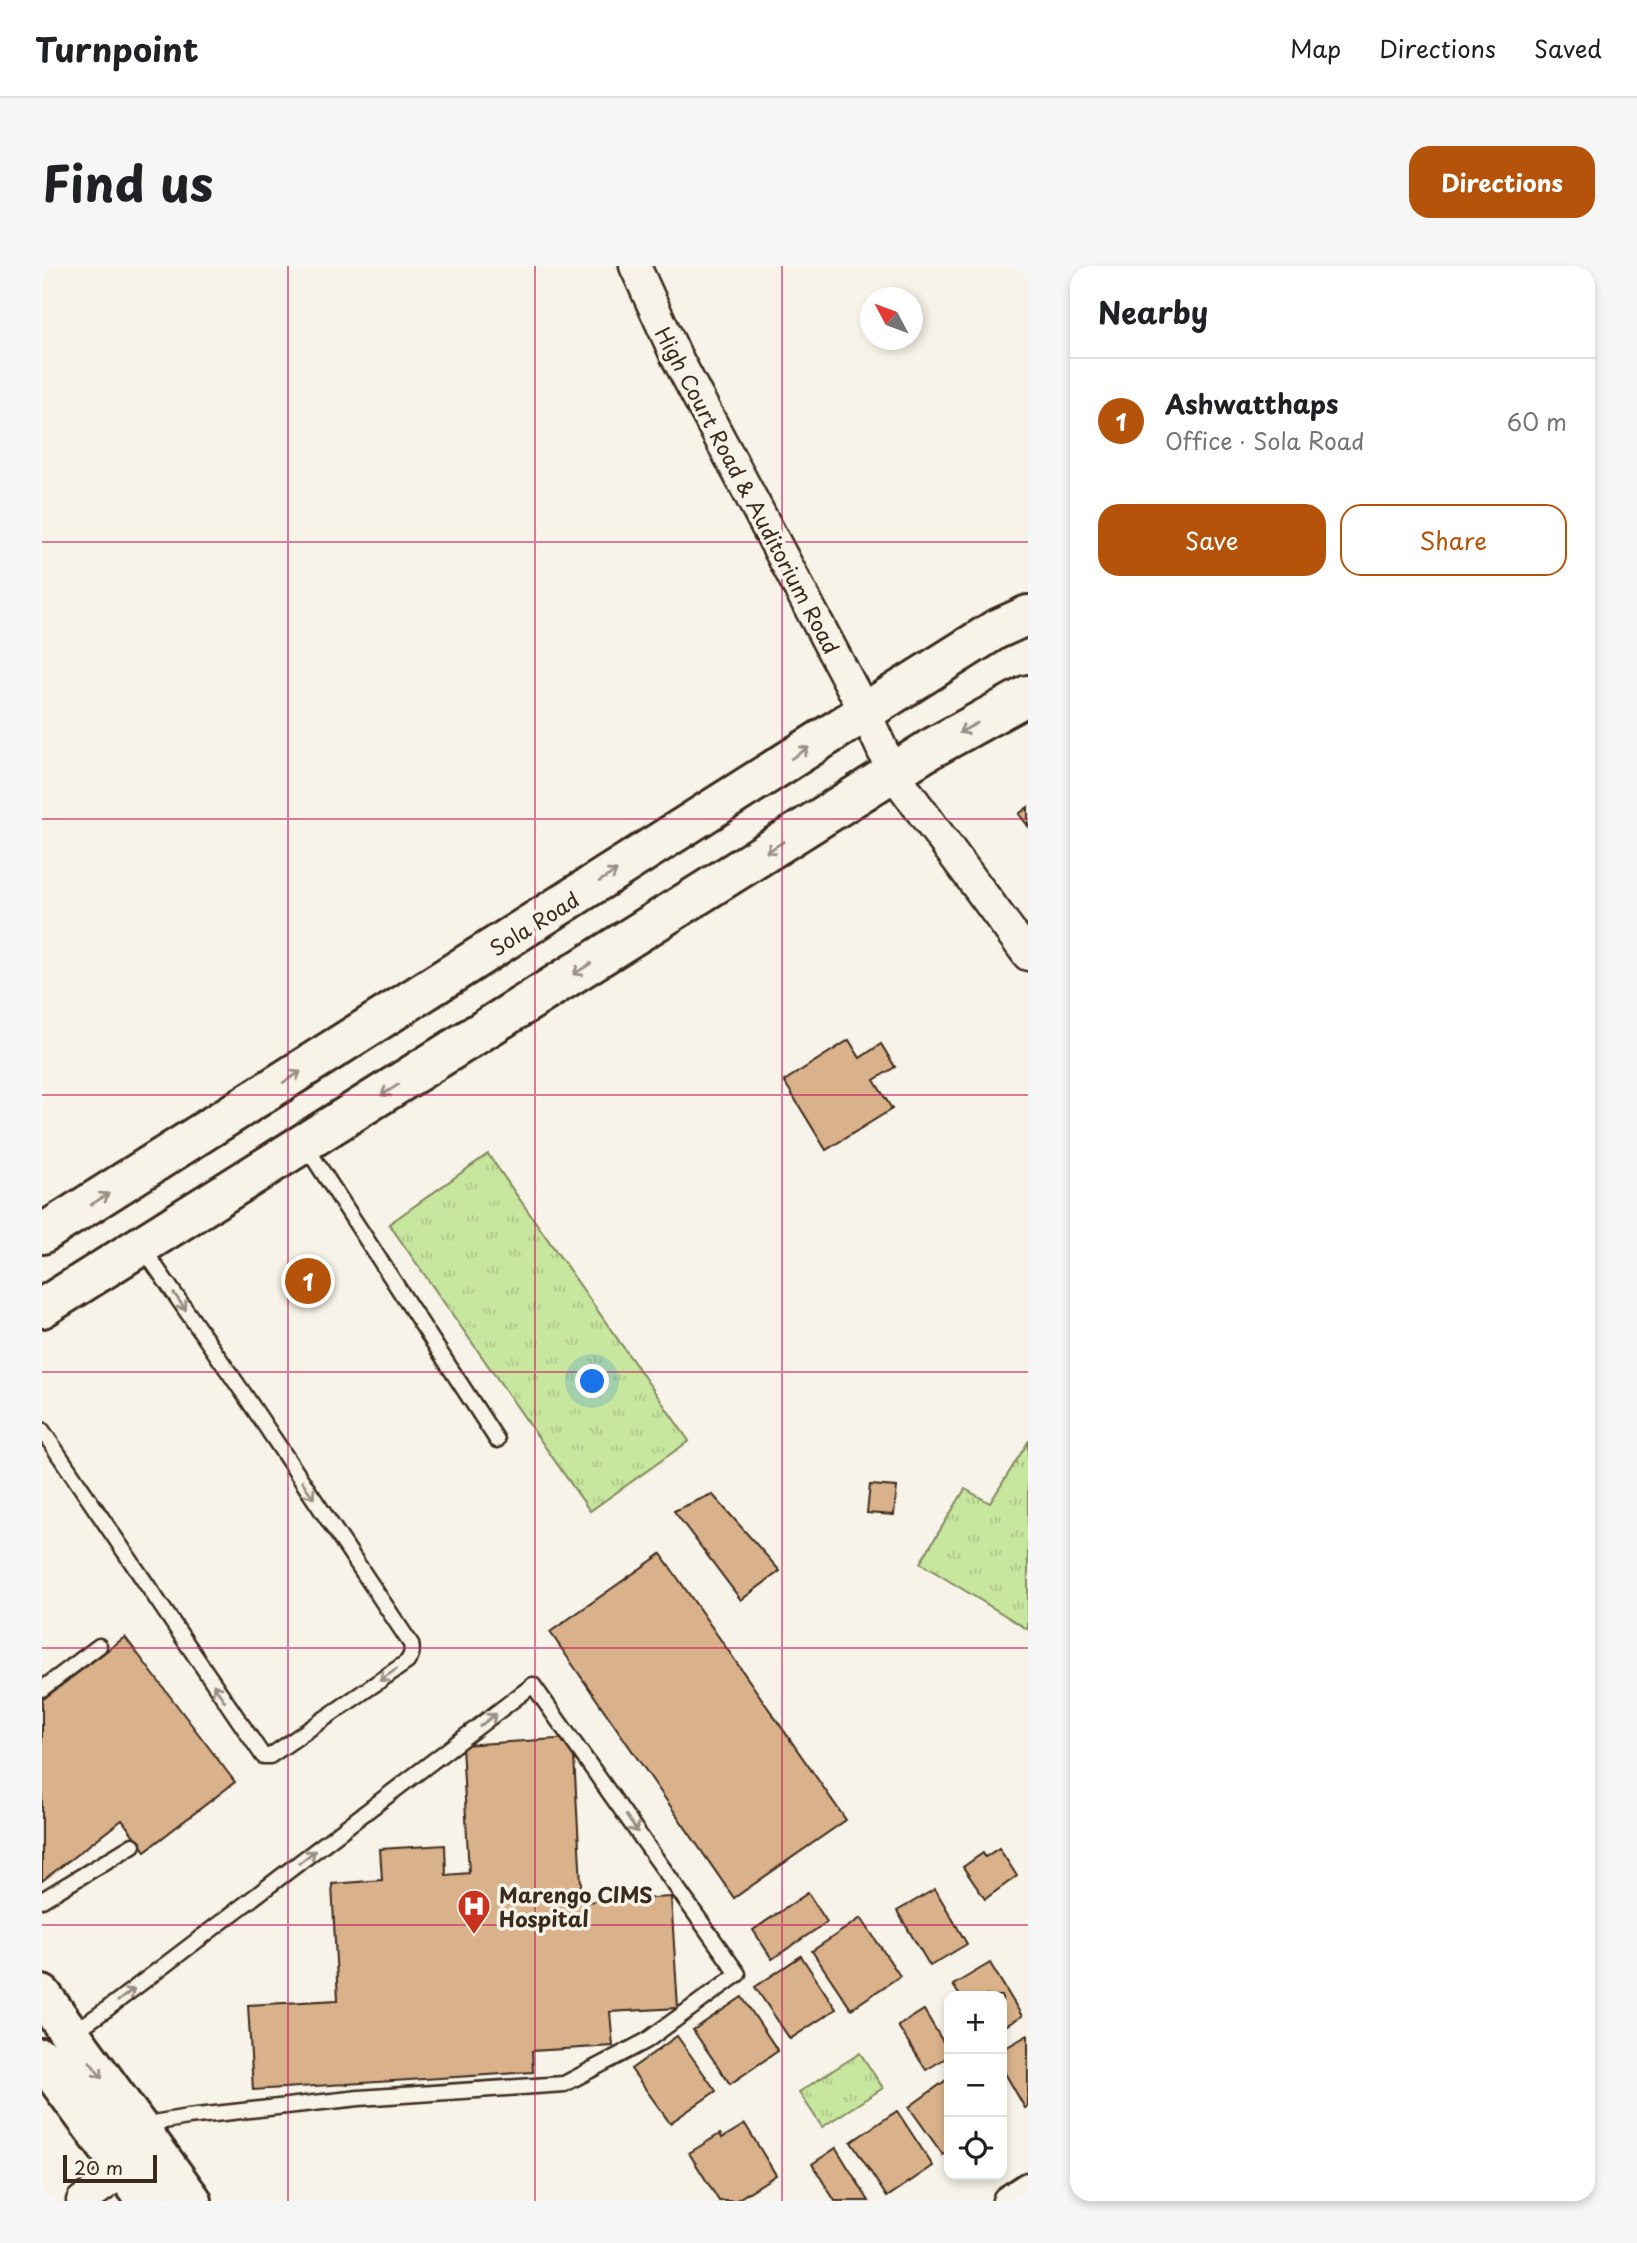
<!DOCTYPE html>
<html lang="en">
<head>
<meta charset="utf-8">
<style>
	:root { --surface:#fff; --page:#f6f6f6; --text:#202124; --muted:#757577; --line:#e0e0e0; --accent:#b45309 }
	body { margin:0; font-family:"Playpen Sans",sans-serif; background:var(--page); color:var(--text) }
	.controls { position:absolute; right:21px; bottom:21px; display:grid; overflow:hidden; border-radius:14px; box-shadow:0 4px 10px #0003 }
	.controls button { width:63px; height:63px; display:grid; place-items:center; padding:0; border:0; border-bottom:2px solid var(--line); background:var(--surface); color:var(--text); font:35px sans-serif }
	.compass { position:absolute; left:818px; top:21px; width:63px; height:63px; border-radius:50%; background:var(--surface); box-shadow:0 4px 10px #0003; rotate:311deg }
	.scale { position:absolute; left:21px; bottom:18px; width:94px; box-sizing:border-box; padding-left:7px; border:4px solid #3b2a1e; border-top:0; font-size:19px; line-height:24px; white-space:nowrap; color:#3b2a1e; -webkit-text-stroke:5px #f7f3e8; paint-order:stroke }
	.you { position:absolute; left:551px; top:1116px; width:24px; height:24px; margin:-18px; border:5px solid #fff; border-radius:50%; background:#1a73e8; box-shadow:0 0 0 10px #1a73e833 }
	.badge { display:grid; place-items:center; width:46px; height:46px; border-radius:50%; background:var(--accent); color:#fff; font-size:23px; font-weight:700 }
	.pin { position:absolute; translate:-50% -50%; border:4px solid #fff; box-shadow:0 2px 7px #0006 }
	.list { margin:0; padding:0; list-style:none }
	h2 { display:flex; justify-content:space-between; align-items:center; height:91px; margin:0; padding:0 28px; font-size:30px }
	h2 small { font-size:23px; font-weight:400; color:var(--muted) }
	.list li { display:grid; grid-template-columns:46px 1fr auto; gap:21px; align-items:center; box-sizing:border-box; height:126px; padding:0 28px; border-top:2px solid var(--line) }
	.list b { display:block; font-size:26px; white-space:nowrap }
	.list p { margin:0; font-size:23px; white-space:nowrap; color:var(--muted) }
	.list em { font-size:23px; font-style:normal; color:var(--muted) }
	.actions { display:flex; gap:14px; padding:21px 28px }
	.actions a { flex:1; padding:16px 0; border:2px solid var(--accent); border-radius:21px; text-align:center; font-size:24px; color:var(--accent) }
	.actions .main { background:var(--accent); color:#fff }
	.icon { flex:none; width:38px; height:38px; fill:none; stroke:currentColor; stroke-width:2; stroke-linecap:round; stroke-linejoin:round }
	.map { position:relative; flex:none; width:986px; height:1935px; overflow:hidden; border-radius:21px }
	header { display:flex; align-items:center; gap:42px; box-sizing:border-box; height:98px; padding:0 35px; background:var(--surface); border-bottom:2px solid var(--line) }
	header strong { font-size:33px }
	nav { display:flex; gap:38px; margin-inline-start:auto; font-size:24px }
	.intro { display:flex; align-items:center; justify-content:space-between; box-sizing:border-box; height:168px; padding:0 42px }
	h1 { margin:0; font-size:49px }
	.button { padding:18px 32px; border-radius:21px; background:var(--accent); color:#fff; font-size:24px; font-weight:700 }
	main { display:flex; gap:42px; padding:0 42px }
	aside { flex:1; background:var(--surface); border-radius:21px; box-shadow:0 4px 10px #0003 }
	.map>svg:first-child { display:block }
</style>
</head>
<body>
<header>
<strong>Turnpoint</strong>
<nav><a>Map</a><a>Directions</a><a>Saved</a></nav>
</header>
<div class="intro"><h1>Find us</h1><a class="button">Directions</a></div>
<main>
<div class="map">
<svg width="986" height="1935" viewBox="0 0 986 1935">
	<defs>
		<pattern id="grass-tufts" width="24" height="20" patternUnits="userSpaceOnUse" patternTransform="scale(1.75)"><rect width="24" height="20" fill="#c7e69e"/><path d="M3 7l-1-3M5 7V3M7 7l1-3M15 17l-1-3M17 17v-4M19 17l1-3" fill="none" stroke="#acc588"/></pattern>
	</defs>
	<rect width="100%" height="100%" fill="#f7f3e8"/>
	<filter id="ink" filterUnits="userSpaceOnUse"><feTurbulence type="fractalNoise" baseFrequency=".0143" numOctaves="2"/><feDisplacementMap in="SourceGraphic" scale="14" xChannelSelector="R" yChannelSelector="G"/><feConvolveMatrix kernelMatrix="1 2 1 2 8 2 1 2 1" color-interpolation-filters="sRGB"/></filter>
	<g filter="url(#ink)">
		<g fill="url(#grass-tufts)" stroke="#81885e" stroke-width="2">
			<polygon points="446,888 647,1175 548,1245 347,958"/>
			<polygon points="986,1176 986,1360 985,1363 878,1297 923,1223 948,1237"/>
			<polygon points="818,1787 841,1822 780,1861 757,1826"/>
		</g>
		<g fill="#d9b18a" stroke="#3b2a1e" stroke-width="2">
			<polygon points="986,541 986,560 977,548"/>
			<polygon points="807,774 818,792 839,778 853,801 832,814 850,843 784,884 742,815"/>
			<polygon points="828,1219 855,1221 852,1249 825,1247"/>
			<polygon points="670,1228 738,1305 699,1334 632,1245"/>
			<polygon points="619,1288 804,1554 692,1632 508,1366"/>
			<polygon points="83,1371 193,1516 103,1585 80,1554 0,1615 0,1434"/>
			<polygon points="531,1472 540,1636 629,1631 636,1742 568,1746 571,1780 490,1785 491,1806 211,1824 206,1739 296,1734 290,1618 340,1614 338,1583 403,1579 404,1609 427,1607 420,1479"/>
			<polygon points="957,1582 975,1610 943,1633 921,1601 941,1587 943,1591"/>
			<polygon points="893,1623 925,1678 888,1700 855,1645"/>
			<polygon points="766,1627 785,1656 730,1693 711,1664"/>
			<polygon points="819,1652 858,1710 809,1743 770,1685"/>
			<polygon points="759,1690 794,1743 748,1773 713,1721"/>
			<polygon points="948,1697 980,1750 960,1762 960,1730 918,1730 911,1719"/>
			<polygon points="700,1731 736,1785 688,1818 651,1764"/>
			<polygon points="882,1744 907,1786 907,1790 884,1804 856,1760"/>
			<polygon points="986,1769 986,1840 983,1842 960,1802 960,1784"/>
			<polygon points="635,1770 674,1825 628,1857 589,1803"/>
			<polygon points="907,1812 907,1884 901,1889 867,1841"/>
			<polygon points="855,1845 891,1900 845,1931 809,1876"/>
			<polygon points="703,1858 734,1909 693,1935 677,1935 647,1887 678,1868 680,1872"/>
			<polygon points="794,1882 827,1935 793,1935 770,1898"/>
		</g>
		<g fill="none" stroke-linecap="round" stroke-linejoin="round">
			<defs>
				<g id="lane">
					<polyline points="263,879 455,1174"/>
					<path d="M 0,1164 L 221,1490 L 228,1490 L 365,1396 C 369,1390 371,1386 369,1378 L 200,1125 L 100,981"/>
					<polyline points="0,1423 57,1380"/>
					<polyline points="0,1634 91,1579"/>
					<polyline points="29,1768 65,1743 491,1419 696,1708 604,1775 522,1818 317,1832 146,1851 99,1859"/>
				</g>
				<g id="street">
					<polyline points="593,0 634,90 823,446 851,507 986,689"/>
					<polyline points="40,1935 82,1904"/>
					<polyline points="966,1935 986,1922"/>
				</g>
				<g id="secondary">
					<polyline points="0,968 823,446 953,364 986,349"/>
					<polyline points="0,1042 888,483 986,429"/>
					<polyline points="0,1729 150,1935"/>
					<polyline points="0,1792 105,1935"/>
				</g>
			</defs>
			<use href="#lane" stroke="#3b2a1e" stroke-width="19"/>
			<use href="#street" stroke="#3b2a1e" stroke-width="35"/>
			<use href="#secondary" stroke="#3b2a1e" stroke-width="44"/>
			<use href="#lane" stroke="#f7f3e8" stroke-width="14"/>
			<use href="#street" stroke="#f7f3e8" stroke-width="30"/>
			<use href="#secondary" stroke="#f7f3e8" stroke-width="38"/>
		</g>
		<defs><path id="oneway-shaft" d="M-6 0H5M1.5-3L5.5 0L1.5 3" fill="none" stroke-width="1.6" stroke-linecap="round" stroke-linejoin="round" transform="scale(1.75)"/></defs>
		<g stroke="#998e83">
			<use href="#oneway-shaft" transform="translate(926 462) rotate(151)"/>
			<use href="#oneway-shaft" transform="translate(758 487) rotate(-32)"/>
			<use href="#oneway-shaft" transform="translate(733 581) rotate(148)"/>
			<use href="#oneway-shaft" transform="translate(566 610) rotate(-32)"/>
			<use href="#oneway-shaft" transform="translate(540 703) rotate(148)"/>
			<use href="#oneway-shaft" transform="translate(250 811) rotate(-32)"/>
			<use href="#oneway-shaft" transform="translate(348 824) rotate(148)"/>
			<use href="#oneway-shaft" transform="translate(58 933) rotate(-32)"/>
			<use href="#oneway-shaft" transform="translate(138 1036) rotate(55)"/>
			<use href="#oneway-shaft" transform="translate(266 1224) rotate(56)"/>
			<use href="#oneway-shaft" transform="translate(346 1409) rotate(146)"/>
			<use href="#oneway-shaft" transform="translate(177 1427) rotate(-124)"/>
			<use href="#oneway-shaft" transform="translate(446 1454) rotate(-37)"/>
			<use href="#oneway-shaft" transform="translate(590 1558) rotate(55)"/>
			<use href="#oneway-shaft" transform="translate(265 1591) rotate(-37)"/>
			<use href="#oneway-shaft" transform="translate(84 1729) rotate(-37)"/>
			<use href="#oneway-shaft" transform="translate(54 1804) rotate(54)"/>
		</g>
	</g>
	<path fill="none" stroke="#c2185b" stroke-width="2" stroke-opacity="0.55" d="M 246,0 L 246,1935M 493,0 L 493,1935M 740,0 L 740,1935M 0,276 L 986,276M 0,553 L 986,553M 0,829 L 986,829M 0,1106 L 986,1106M 0,1382 L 986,1382M 0,1659 L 986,1659"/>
	<defs>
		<symbol id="hospital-pin" viewBox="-11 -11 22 30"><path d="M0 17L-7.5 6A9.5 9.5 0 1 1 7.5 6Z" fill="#c8321e" stroke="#f7f3e8"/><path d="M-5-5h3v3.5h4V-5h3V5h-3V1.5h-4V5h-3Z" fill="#fff"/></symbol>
	</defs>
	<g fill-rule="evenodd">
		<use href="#hospital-pin" x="413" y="1621" width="38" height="52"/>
	</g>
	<g text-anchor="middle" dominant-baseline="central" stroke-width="7" stroke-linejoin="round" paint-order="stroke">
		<g font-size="21" fill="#3b2a1e" stroke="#f7f3e8">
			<text transform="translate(706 224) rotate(62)">High Court Road &amp; Auditorium Road</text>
			<text transform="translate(492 657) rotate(-32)">Sola Road</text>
		</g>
		<g font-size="21" font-weight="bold" fill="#3b2a1e" stroke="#f7f3e8" text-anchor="start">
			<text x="457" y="1628">Marengo CIMS<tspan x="457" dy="24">Hospital</tspan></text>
		</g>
	</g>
</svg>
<div class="controls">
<button>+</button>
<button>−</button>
<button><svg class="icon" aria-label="locate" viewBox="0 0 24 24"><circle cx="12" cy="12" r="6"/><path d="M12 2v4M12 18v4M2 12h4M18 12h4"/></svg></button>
</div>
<svg class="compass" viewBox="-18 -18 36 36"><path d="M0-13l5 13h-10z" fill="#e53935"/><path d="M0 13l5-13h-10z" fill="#757577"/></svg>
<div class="scale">20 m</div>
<div class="you"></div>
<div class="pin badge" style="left:266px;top:1015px">1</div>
</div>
<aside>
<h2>Nearby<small></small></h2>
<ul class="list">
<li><span class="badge">1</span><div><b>Ashwatthaps</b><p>Office · Sola Road</p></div><em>60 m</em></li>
</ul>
<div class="actions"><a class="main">Save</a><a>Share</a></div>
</aside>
</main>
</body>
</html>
